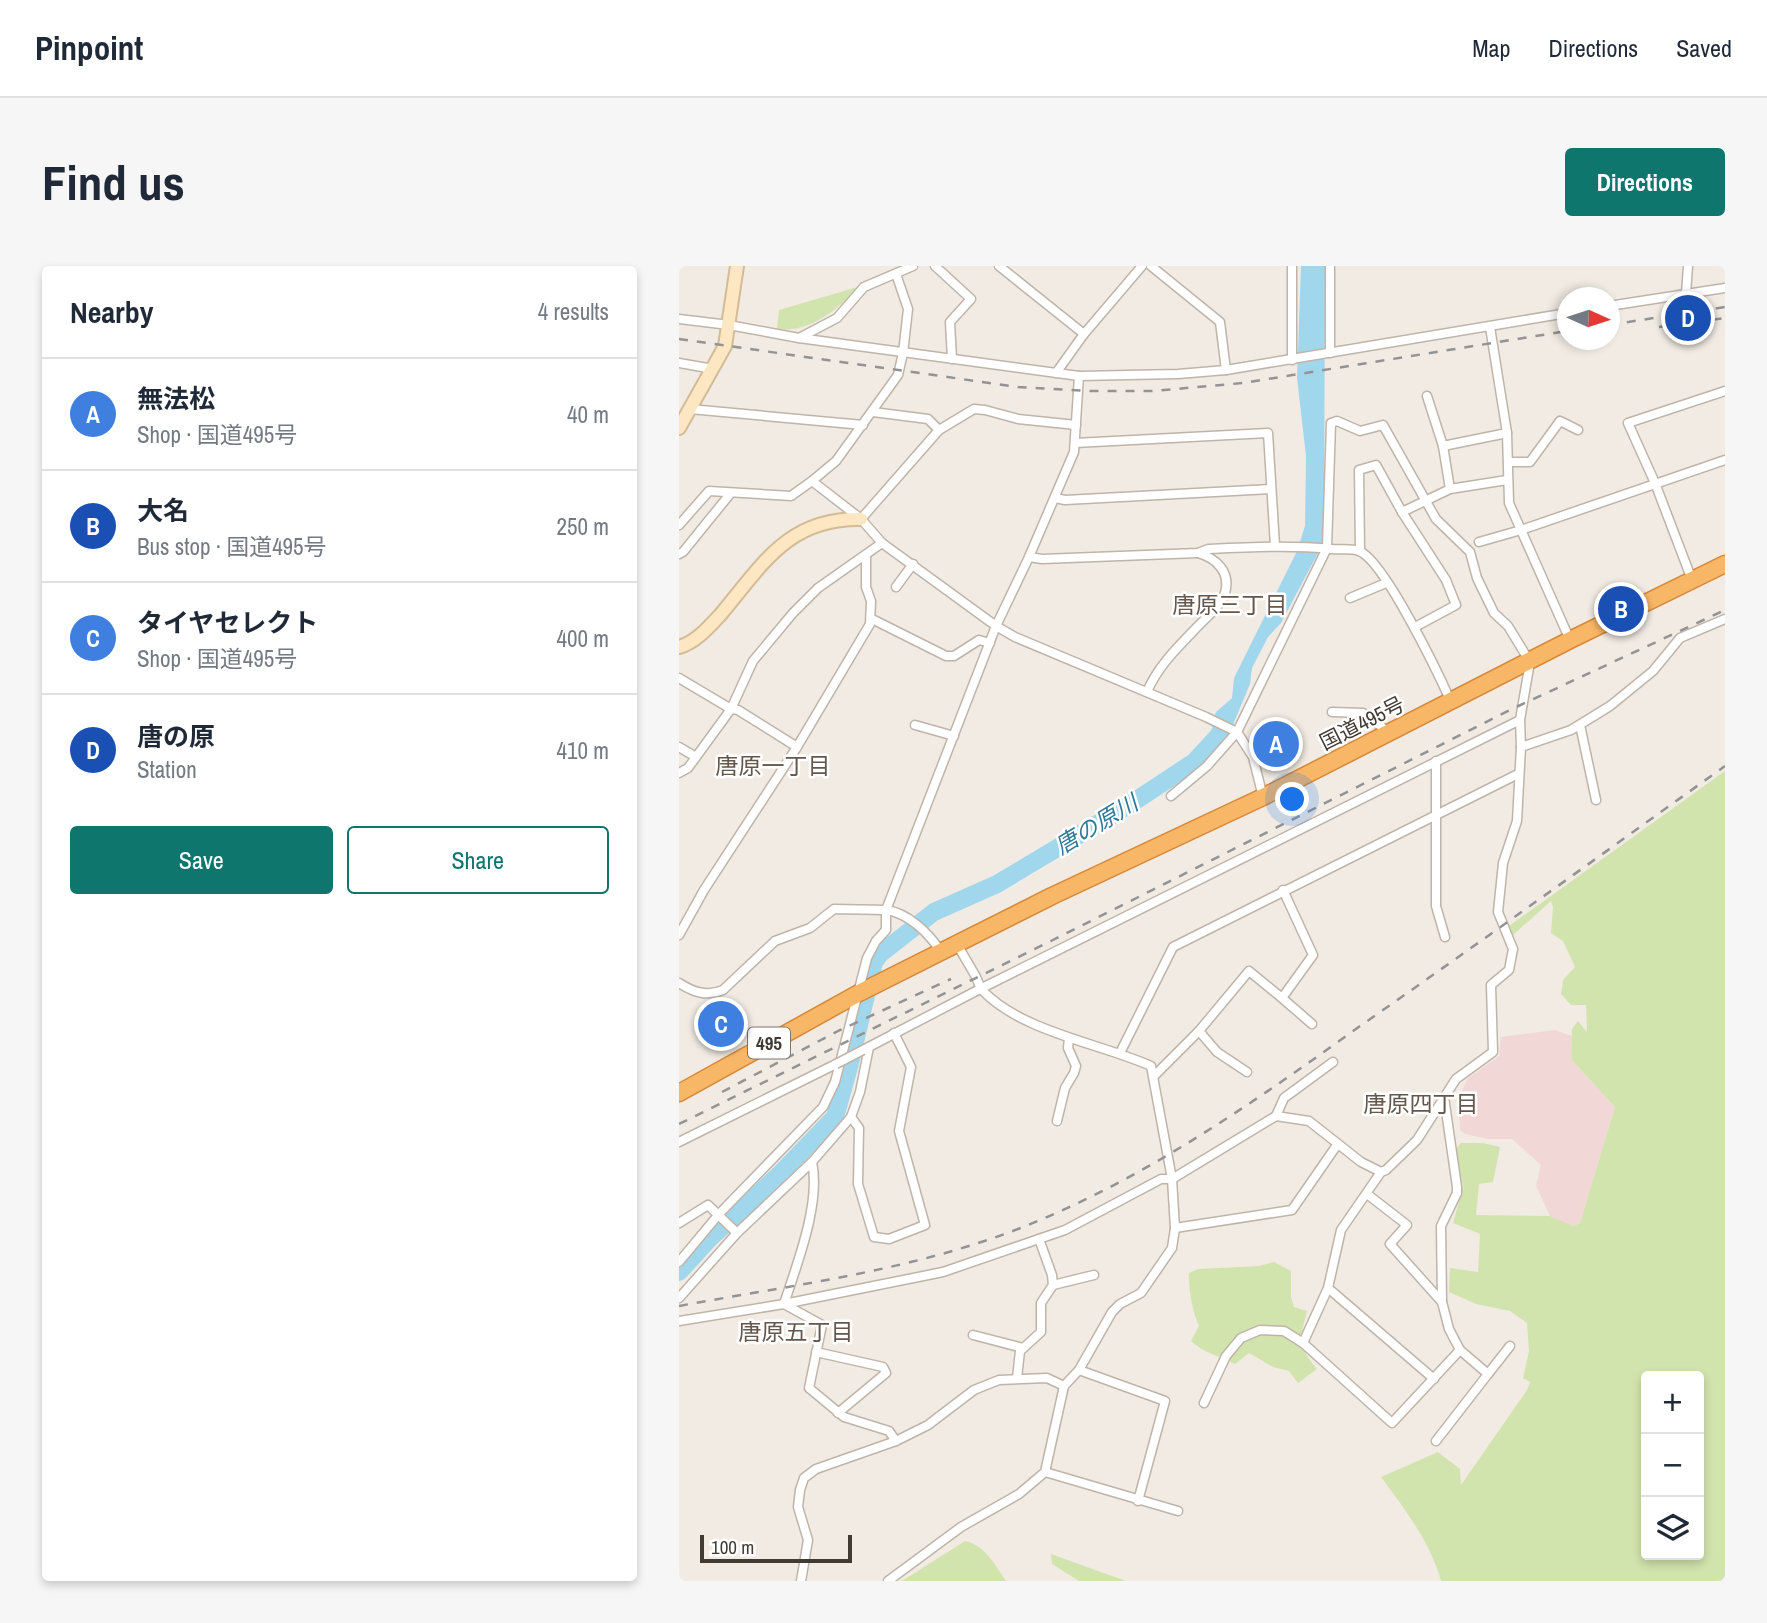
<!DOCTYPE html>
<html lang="en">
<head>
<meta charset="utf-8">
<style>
	:root { --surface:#fff; --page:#f6f6f7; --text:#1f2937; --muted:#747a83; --line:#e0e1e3; --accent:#0f766e }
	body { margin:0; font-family:"Archivo Narrow","Noto Sans JP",sans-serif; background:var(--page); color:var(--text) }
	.controls { position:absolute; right:21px; bottom:21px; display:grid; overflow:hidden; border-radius:7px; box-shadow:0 4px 10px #0003 }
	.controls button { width:63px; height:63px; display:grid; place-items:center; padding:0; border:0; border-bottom:2px solid var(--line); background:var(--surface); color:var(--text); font:35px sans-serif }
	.compass { position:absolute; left:878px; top:21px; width:63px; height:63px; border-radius:50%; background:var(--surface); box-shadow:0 4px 10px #0003; rotate:93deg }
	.scale { position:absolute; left:21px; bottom:18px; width:152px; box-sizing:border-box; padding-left:7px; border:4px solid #423b34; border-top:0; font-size:19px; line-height:24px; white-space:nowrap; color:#423b34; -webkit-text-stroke:5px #fff; paint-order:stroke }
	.you { position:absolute; left:614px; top:534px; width:24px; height:24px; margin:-18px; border:5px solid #fff; border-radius:50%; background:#1a73e8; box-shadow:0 0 0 10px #1a73e833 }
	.badge { display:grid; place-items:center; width:46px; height:46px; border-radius:50%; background:var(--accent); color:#fff; font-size:23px; font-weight:700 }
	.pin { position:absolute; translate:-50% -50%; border:4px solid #fff; box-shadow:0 2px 7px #0006 }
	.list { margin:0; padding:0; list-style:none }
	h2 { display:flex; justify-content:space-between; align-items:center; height:91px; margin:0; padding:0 28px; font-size:30px }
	h2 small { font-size:23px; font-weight:400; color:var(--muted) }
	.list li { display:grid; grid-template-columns:46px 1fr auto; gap:21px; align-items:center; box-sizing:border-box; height:112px; padding:0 28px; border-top:2px solid var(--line) }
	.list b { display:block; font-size:26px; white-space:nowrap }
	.list p { margin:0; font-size:23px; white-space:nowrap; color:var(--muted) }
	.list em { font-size:23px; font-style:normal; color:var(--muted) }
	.actions { display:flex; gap:14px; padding:21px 28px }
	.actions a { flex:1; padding:16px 0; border:2px solid var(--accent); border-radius:7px; text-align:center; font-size:24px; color:var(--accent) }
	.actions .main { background:var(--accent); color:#fff }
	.icon { flex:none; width:38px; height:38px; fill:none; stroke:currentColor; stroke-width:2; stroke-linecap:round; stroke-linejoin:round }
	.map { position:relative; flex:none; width:1046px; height:1315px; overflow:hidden; border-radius:7px }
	header { display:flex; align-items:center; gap:42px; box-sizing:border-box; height:98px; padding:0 35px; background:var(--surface); border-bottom:2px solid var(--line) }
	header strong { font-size:33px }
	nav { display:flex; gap:38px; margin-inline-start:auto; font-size:24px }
	.intro { display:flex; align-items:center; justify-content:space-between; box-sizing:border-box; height:168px; padding:0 42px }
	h1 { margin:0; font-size:49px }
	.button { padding:18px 32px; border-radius:7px; background:var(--accent); color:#fff; font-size:24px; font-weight:700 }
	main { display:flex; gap:42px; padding:0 42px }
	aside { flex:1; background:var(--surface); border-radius:7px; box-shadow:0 4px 10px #0003 }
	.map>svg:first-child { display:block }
</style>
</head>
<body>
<header>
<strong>Pinpoint</strong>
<nav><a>Map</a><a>Directions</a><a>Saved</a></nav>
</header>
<div class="intro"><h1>Find us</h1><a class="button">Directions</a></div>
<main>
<aside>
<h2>Nearby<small>4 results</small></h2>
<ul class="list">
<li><span class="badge" style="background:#3f7fe0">A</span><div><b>無法松</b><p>Shop · 国道495号</p></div><em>40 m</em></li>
<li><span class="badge" style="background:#1a4fb4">B</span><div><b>大名</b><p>Bus stop · 国道495号</p></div><em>250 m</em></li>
<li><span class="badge" style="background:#3f7fe0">C</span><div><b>タイヤセレクト</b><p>Shop · 国道495号</p></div><em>400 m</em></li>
<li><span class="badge" style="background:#1a4fb4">D</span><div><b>唐の原</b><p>Station</p></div><em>410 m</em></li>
</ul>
<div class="actions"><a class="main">Save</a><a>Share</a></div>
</aside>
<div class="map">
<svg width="1046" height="1315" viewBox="0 0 1046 1315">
	<rect width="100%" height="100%" fill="#f1ebe3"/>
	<polygon fill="#f2d7d7" points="876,764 893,770 892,793 936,841 901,957 893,960 871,950 857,920 862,899 833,873 809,873 786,868 781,864 780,832 788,813 820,790 822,771"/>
	<g fill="#d2e4ad" fill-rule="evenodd">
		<path d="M 182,20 C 159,42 133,67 98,63 L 100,44 Z"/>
		<path d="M 1046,505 L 1046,1315 L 762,1315 C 752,1277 725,1242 702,1211 L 759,1186 L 781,1203 L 782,1219 L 848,1124 L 851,1116 L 844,1112 L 850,1085 L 848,1057 L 831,1045 L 797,1038 L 770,1026 L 771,1002 L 799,1006 L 801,968 L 774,957 L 784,920 L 777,883 L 782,877 L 804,877 L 821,881 L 814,916 L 800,918 L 797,949 L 871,950 L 894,960 L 901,957 L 936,841 L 892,793 L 893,763 L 899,755 L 908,766 L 907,739 L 892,739 L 882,728 L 884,714 L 896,701 L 884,675 L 872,667 L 874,641 L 872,635 L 834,669 L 830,660 ZM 967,1110 L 1020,1110 L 1020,1289 L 967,1289 Z"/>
		<path d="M 595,996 L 612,1005 L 612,1031 L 615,1041 L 628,1045 C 621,1071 619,1082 638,1103 L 619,1117 L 610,1105 L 594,1101 L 570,1087 L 556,1098 C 541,1090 524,1087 512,1075 L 520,1060 C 514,1047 509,1022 510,1007 L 519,1003 L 580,1000 Z"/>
		<path d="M 286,1275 C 306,1279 316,1299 327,1315 L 223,1315 Z"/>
		<polygon points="372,1288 447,1315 400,1315 373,1298"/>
	</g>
	<polygon fill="#a0d7ed" points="622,0 646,0 645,270 639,287 602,357 589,371 573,402 571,418 550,468 540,469 532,459 537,446 553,432 555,412 618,285 626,260 627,190 618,112"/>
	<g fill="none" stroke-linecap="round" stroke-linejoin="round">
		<polyline stroke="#a0d7ed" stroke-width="18" points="0,1006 31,972 100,909 156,851 170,801 195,696 201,688 255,646 318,618 450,539 515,496 540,469 548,449"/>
		<defs>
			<g id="street">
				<polyline points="256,0 292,33 271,56 273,93"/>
				<polyline points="320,0 405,68"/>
				<polyline points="472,0 541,56 547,104"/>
				<polyline points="613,0 613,94"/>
				<polyline points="217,8 229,43 224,87 219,109 157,195 133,215 182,253 203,277 317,360 336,371 527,451 558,466 574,491 584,531"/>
				<polyline points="1007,28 1009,0"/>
				<polyline points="930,40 1046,22"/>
				<polyline points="0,53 50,59 120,72 400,110 499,108 547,104 888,47"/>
				<polyline points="811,61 828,167 830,237 891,374"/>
				<polyline points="120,72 158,52 185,21 234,0"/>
				<polyline points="651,87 651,0"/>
				<polyline points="0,97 34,103"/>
				<polyline points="377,107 405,68 463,0"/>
				<polyline points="748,130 764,180 771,223"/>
				<polyline points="11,143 184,159"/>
				<polyline points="194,146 249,153 260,164"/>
				<polyline points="396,177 589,167 596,280"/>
				<polyline points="764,180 828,167"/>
				<polyline points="829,196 851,196 881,155 899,164"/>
				<polyline points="376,232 386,234 592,223"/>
				<polyline points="723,246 771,223 828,214"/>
				<polyline points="182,253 260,164 295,143 306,144 339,153 397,159"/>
				<polyline points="0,259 30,225 112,230 133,215"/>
				<polyline points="800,276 842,264 1046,194"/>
				<polyline points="681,285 680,204 697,199 723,246 767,314 777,339 736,361"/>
				<polyline points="0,288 4,286 51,228"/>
				<path d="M 350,291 L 363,293 L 519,287 L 529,283 C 571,281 612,279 653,283 C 661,284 672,282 680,285 C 705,294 760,409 772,436"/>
				<polyline points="1013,314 976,217 949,157 1046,125"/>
				<polyline points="217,321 234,298"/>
				<polyline points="671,332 707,317"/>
				<polyline points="193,353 267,390 275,390 300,374 311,377"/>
				<polyline points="0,412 52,443 59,444 118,481"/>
				<path d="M 468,426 C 479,399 502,378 522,357 C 531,348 542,339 546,327 C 552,306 537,292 519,287"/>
				<polyline points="653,446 684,447 711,467"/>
				<polyline points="236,459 275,470"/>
				<polyline points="901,459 917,534"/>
				<polyline points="0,481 17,491"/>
				<polyline points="842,481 892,464 931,440 974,405 1001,372 1046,353"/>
				<polyline points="757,495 757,640 766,671"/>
				<polyline points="0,507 9,502 52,443 74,395 114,347 139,322 203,277"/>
				<polyline points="492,530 528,500 558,466 648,282 652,157 658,155 681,165 704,159 757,253 791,286 798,312 815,347 829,360 851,396 841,454 842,481 838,555 824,597 819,646 834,683 830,704 812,719 814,786 777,813 738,874 707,904 702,906 662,964 649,1022 624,1077"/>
				<polyline points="0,669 25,624 118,481 191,358 192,335 187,321 187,289"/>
				<path d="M 262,686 C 250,667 229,647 207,644 L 317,360 L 350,291 L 395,186 L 400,110"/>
				<path d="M 0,717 C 14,726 28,731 44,724 L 96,675 L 131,662 L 155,643 L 207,644 L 207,664 L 197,675 L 188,692 L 156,816 L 144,841 L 40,948 L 0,996"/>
				<polyline points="603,732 633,758"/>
				<polyline points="520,765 538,786 568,806"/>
				<polyline points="184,784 301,723 841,454"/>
				<polyline points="441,787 494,681 839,508"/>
				<polyline points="475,810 520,765 570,705 603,732 634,689 604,624"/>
				<polyline points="597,850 605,832 654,796"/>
				<polyline points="172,851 180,862 179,918 195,971 210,973 246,959 220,865 232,801 215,767"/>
				<polyline points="378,855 386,822 395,807 397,800 389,782 390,772"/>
				<polyline points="0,876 157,798"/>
				<polyline points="0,957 29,939 58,967"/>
				<polyline points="496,962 613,944 658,879"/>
				<polyline points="374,1019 415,1009"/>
				<polyline points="649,1022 755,1113"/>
				<polyline points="0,1032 58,967 133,896"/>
				<polyline points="763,1036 762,960 778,927 778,921 765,831"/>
				<path d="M 105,1038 C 118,998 142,937 133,896 L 172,851 L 181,826 L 190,781"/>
				<polyline points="105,1038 143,1059 130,1122 165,1151 210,1165 217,1175"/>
				<polyline points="0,1055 105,1038 264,1006 386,964 482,913 493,913 597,850 630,855 682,896 702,906"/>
				<polyline points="294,1069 344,1082"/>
				<polyline points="137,1086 204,1101 207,1107 159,1147"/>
				<polyline points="400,1104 486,1135 459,1235"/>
				<polyline points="809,1108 831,1080"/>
				<polyline points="338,1112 341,1085 362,1066 362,1037 374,1019 373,1009 360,973"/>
				<polyline points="525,1137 547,1090 562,1072 581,1064 605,1065 624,1077 713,1157 781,1084 770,1063 763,1036 711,978 728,959 688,928"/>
				<polyline points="757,1175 809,1108 781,1084"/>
				<polyline points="366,1206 499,1245"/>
				<polyline points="122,1315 129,1274 119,1241 121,1224 125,1212 137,1203 217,1175 249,1159 295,1124 320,1114 368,1112 385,1120"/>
				<path d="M 209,1315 L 282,1261 L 340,1228 L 366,1206 L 385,1120 L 400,1104 L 433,1046 L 441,1038 L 462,1027 L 493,982 L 496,962 L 493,913 L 472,800 C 420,777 344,766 304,725 C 300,721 300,717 297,711 C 291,700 284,689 278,678"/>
			</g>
			<g id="secondary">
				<polyline points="0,162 46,80 58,0"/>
				<path d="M 0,381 C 17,376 30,361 42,348 C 84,298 109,252 182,253"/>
			</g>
			<polyline id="highway" points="0,827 180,727 373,630 584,531 891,374 1046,298"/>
		</defs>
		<use href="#street" stroke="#bfb4a9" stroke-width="11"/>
		<use href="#secondary" stroke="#d3bb96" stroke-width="16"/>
		<use href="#highway" stroke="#d78837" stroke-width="19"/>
		<use href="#street" stroke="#fff" stroke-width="8"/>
		<use href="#secondary" stroke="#fce7c2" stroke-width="12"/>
		<use href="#highway" stroke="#f8b667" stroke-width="16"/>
		<g stroke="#939393" stroke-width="2.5" stroke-dasharray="9 9" stroke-linecap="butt">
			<polyline points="930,59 1046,41"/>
			<polyline points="980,61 1046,52"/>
			<polyline points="0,73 339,121 412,125 474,125 564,117 888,65"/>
			<polyline points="43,826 161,764 272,713"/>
			<polyline points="0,858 372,675 833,443 1046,344"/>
			<path d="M 0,1040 C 114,1019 230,1005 339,963 C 465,914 575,836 684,758 C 806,673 926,586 1046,500"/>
		</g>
		<defs>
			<polyline id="street-bridge" points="157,798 184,784"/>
		</defs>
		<use href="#street-bridge" stroke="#bfb4a9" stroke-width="11" stroke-linecap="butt"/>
		<use href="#street-bridge" stroke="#fff" stroke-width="8"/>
	</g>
	<g text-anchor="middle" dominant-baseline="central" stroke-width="5" stroke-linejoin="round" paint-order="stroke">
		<rect fill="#fff" stroke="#7b7671" stroke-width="2" x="69" y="761.5" width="42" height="31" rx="5"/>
		<g font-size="19" font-weight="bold" fill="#423b34">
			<text x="90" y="777">495</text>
		</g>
		<g font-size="21" fill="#423b34" stroke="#fff">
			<text transform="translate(683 457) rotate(-27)">国道495号</text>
		</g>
		<g font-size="23" fill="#65574b" stroke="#fff">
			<text x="551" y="338">唐原三丁目</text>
			<text x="94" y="499">唐原一丁目</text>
			<text x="742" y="837">唐原四丁目</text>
			<text x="117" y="1065">唐原五丁目</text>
		</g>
		<g font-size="23" font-style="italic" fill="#2f7a9b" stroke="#fff">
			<text transform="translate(417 558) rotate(-31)">唐の原川</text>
		</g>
	</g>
</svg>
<div class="controls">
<button>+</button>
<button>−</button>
<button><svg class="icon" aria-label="layers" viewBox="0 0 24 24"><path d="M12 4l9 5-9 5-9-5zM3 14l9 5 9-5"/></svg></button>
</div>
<svg class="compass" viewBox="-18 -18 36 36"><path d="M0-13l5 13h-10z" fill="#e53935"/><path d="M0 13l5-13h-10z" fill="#747a83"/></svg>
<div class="scale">100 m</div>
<div class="you"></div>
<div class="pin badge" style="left:597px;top:478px;background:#3f7fe0">A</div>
<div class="pin badge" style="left:942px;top:343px;background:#1a4fb4">B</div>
<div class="pin badge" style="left:42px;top:758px;background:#3f7fe0">C</div>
<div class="pin badge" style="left:1009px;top:52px;background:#1a4fb4">D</div>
</div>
</main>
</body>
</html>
